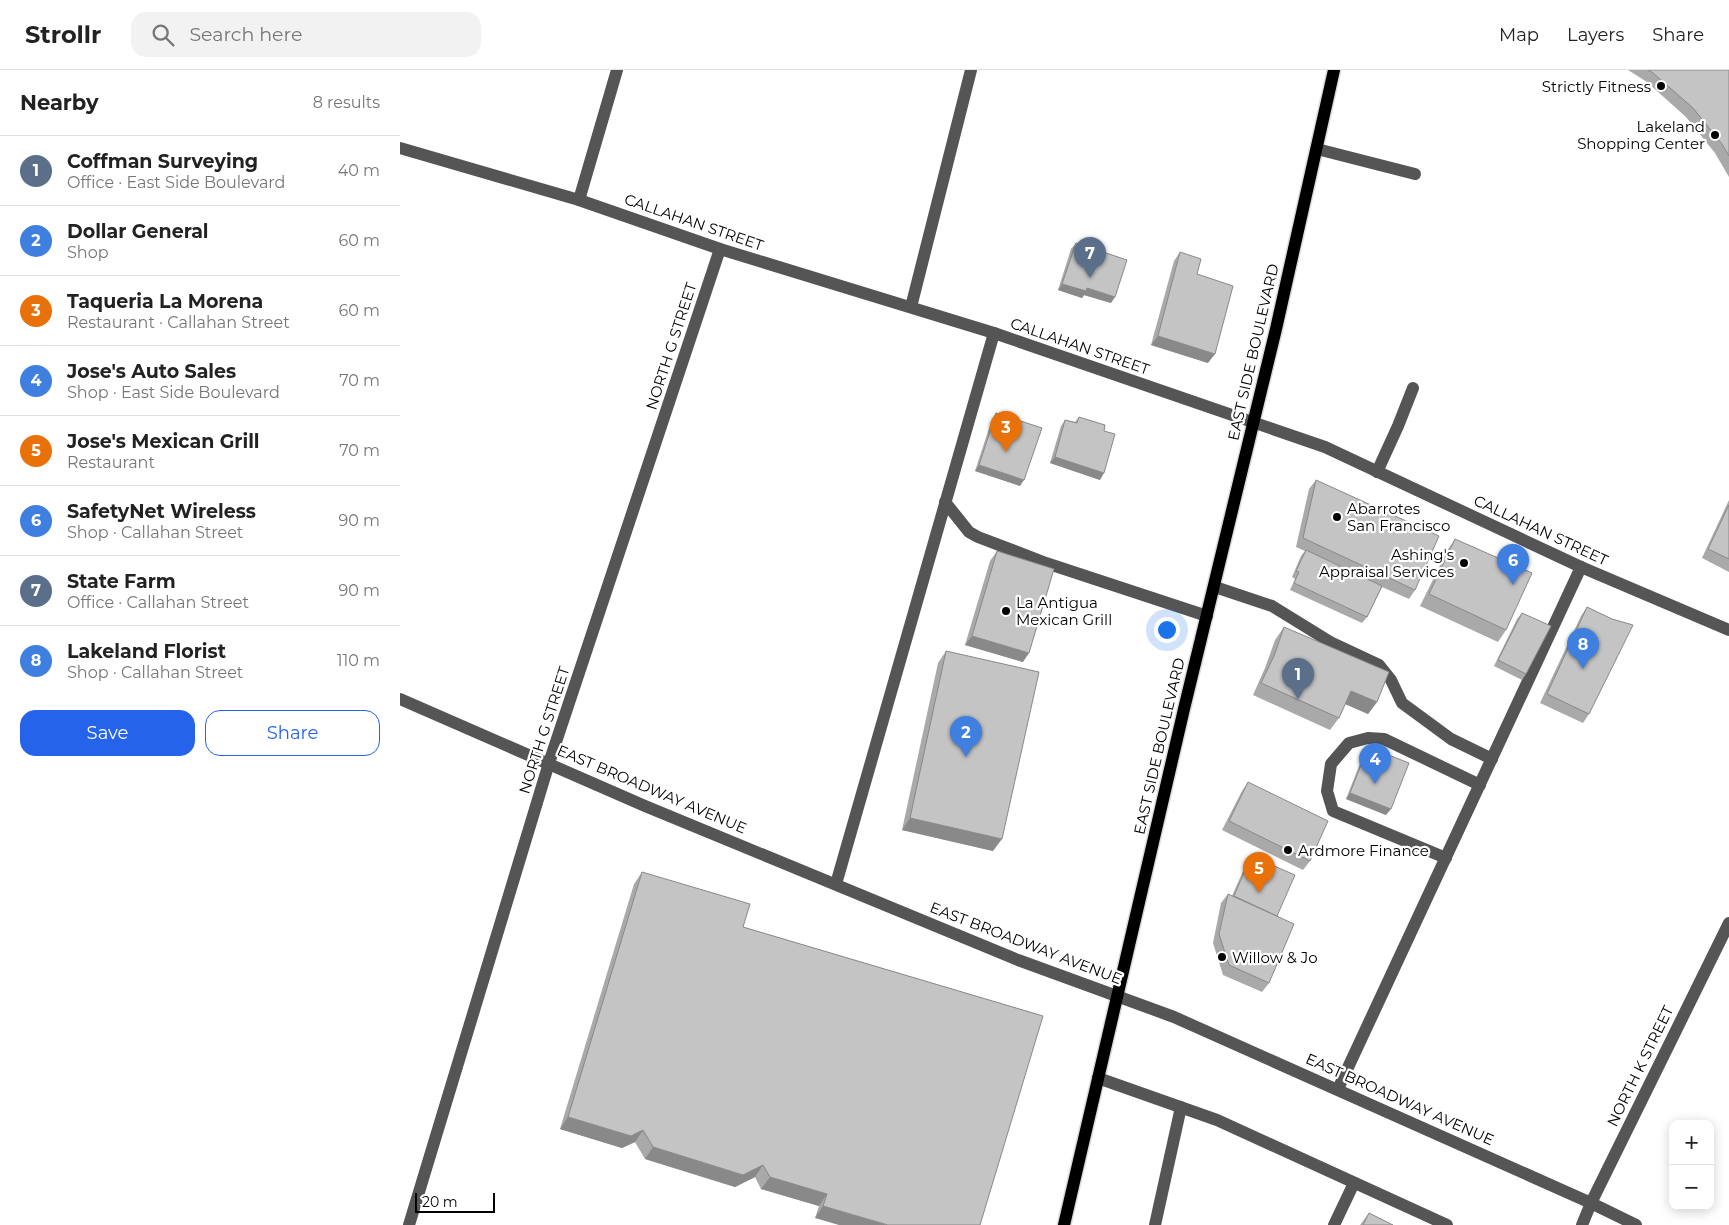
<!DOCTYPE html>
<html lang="en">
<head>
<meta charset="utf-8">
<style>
	:root { --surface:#fff; --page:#f2f2f2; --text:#222; --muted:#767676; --line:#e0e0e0; --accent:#2563eb }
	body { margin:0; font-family:Montserrat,sans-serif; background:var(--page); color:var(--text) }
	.controls { position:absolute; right:15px; bottom:15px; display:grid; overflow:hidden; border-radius:10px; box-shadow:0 2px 12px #0003 }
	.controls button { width:45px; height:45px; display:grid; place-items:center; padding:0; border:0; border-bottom:1px solid var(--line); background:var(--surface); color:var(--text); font:25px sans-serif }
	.scale { position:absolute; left:15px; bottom:12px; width:80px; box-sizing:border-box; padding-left:5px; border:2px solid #000; border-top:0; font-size:14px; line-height:18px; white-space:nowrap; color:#000; -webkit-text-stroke:4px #fff; paint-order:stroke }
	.you { position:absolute; left:766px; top:559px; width:18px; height:18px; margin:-12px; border:4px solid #fff; border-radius:50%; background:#1a73e8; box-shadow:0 0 0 8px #1a73e833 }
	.badge { display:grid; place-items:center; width:32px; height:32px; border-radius:50%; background:var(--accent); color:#fff; font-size:16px; font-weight:700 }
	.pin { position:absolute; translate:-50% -41px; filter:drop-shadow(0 1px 2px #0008) }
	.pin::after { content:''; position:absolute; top:26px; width:18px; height:15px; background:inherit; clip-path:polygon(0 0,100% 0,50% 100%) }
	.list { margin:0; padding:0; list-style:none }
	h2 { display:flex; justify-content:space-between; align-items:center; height:65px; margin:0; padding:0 20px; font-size:21px }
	h2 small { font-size:16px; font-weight:400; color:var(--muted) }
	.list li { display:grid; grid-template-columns:32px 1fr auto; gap:15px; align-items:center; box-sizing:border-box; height:70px; padding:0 20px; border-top:1px solid var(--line) }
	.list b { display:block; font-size:19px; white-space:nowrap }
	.list p { margin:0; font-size:16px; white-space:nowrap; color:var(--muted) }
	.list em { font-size:16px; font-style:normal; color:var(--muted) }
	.actions { display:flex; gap:10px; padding:15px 20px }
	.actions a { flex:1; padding:11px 0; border:1px solid var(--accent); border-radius:15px; text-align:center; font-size:18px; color:var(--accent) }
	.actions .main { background:var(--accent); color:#fff }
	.icon { flex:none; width:28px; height:28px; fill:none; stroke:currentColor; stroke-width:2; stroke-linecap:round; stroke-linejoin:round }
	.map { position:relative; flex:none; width:1329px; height:1155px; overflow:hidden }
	header { display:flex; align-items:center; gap:30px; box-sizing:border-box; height:70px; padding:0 25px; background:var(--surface); border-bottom:1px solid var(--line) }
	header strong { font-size:24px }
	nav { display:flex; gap:28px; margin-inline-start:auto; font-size:18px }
	.search { width:350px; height:45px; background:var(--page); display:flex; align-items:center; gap:12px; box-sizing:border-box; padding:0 18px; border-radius:15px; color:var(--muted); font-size:19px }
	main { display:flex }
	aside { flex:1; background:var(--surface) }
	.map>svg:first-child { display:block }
</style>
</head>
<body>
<header>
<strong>Strollr</strong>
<div class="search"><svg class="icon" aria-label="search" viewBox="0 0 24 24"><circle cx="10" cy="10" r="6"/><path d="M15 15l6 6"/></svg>Search here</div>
<nav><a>Map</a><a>Layers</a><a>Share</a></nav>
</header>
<main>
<aside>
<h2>Nearby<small>8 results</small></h2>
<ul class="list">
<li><span class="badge" style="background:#5c6f8a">1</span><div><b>Coffman Surveying</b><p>Office · East Side Boulevard</p></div><em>40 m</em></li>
<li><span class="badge" style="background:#3f7fe0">2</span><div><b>Dollar General</b><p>Shop</p></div><em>60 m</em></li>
<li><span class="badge" style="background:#e8710a">3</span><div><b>Taqueria La Morena</b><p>Restaurant · Callahan Street</p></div><em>60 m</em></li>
<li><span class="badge" style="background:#3f7fe0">4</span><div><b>Jose's Auto Sales</b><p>Shop · East Side Boulevard</p></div><em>70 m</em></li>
<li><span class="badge" style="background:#e8710a">5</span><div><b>Jose's Mexican Grill</b><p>Restaurant</p></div><em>70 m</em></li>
<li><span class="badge" style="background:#3f7fe0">6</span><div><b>SafetyNet Wireless</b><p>Shop · Callahan Street</p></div><em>90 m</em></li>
<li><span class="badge" style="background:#5c6f8a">7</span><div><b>State Farm</b><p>Office · Callahan Street</p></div><em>90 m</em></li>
<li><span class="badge" style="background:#3f7fe0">8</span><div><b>Lakeland Florist</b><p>Shop · Callahan Street</p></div><em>110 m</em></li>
</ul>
<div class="actions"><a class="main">Save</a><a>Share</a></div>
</aside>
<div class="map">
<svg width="1329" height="1155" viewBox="0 0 1329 1155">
	<rect width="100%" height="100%" fill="#fff"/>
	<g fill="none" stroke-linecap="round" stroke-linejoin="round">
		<defs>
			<polyline id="major" points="664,1155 784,639 876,259 934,0"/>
		</defs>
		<use href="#major" stroke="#dbdbdb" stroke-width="15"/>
		<g stroke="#555" stroke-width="12">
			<polyline points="0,78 179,130 320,179 594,263 925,377 1181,497 1329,560"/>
			<polyline points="917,79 1015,104"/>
			<polyline points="179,130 217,0"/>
			<polyline points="511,237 571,0"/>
			<polyline points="977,402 998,356 1013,318"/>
			<polyline points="545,432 569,462 578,467 646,493 807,546"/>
			<polyline points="815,517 872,536 932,573 979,595 991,610 1002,633 1051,669 1092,689"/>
			<polyline points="0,629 245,736 618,890 774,947 1191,1133 1236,1155"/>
			<polyline points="1046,788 933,741 927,721 931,694 949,673 968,668 984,669 1080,715"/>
			<polyline points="436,814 594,263"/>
			<polyline points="698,1008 817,1050 1047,1155"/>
			<polyline points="938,1019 1181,497"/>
			<polyline points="9,1155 149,693 320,179"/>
			<polyline points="755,1155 781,1037"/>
			<polyline points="934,1155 954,1113"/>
			<polyline points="1182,1155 1191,1133 1329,853"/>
		</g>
		<use href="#major" stroke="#000" stroke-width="12"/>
	</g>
	<g fill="#a9a9a9">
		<polygon points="1228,0 1329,0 1329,107 1315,83 1286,47 1247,12"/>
		<polygon points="676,173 711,233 684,225 682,228 658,220 671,179"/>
		<polygon points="780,182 808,293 751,275 774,191"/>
		<polygon points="596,343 620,416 575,401 592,349"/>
		<polygon points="679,347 704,361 700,410 650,393 661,356 665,350 675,352"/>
		<polygon points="916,410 1015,520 1009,529 982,517 967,547 962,553 890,520 895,509 892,507 901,486 905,481 896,477 909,419"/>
		<polygon points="1329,430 1329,502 1302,488"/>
		<polygon points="1055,469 1106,560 1098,572 1020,536 1047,481"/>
		<polygon points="597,481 623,592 565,575 590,491"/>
		<polygon points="1187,537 1212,549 1189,644 1183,653 1140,633 1181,546"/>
		<polygon points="1122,543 1126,604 1122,610 1094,596 1117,549"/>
		<polygon points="884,557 977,632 968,644 945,634 939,648 930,660 853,625 865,598 875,570"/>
		<polygon points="546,581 593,781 502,760 538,593"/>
		<polygon points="968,677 986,745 946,729 964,683"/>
		<polygon points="848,712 910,791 903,800 822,760 842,721"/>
		<polygon points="851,786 877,846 869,913 862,922 823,905 813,873 821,833 828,824 832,826 847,792"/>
		<polygon points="242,802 343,857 643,946 415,1148 419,1136 361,1119 355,1107 335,1117 245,1089 235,1072 222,1078 160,1059 234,814"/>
		<polygon points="969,1143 993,1155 960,1155"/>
	</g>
	<g fill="#898989">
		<polygon points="662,214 687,218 715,227 711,233 684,225 682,228 658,220"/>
		<polygon points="758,266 815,284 808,293 751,275"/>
		<polygon points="655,387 704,403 700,410 650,393"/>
		<polygon points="579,395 624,410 620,416 575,401"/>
		<polygon points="572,566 629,583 623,592 565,575"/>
		<polygon points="951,621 977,632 968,644 943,633"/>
		<polygon points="950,723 991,739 986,745 946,729"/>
		<polygon points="510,748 602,769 593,781 502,760"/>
		<polygon points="168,1047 243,1060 235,1072 222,1078 160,1059"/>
		<polygon points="253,1077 363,1095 355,1107 335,1117 245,1089"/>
		<polygon points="370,1107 427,1124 419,1136 361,1119"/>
		<polygon points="423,1136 488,1155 439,1155 415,1148"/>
	</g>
	<g fill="#c4c4c4" stroke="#898989">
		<polygon points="1248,0 1329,0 1329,86 1322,74 1293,38 1253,3"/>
		<polygon points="676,173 727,190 715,227 687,218 686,221 662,214"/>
		<polygon points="780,182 801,189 797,204 833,216 815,284 758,266"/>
		<polygon points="596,343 642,358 624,410 579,395"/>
		<polygon points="679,347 705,355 704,361 715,364 704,403 655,387 665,350 677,353"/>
		<polygon points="916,410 1039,466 1015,520 903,468"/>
		<polygon points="1329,435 1329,489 1308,479"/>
		<polygon points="1055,469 1132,503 1106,560 1029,524"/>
		<polygon points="906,480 982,516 967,547 894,513 899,502 896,501"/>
		<polygon points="597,481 654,499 629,583 572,566"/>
		<polygon points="1187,537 1212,549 1233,555 1189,644 1147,624"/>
		<polygon points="1122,543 1151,556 1126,604 1098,590"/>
		<polygon points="884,557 989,602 977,632 951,621 939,648 861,613 874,586"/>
		<polygon points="546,581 639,602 602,769 510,748"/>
		<polygon points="968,677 1009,693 991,739 950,723"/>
		<polygon points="848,712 928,751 910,791 829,751"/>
		<polygon points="851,786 895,805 877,846 834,826"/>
		<polygon points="242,802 350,834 343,857 643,946 580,1155 488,1155 423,1136 427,1124 370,1107 363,1095 343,1105 253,1077 243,1060 231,1066 168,1047"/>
		<polygon points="828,824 894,854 869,913 829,895 819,864"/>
		<polygon points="969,1143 993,1155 963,1155"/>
	</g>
	<g fill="#000" stroke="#fff" stroke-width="2">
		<circle cx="1261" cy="16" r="5"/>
		<circle cx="1315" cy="65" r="5"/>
		<circle cx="937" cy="447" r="5"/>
		<circle cx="1064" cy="493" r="5"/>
		<circle cx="606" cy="541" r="5"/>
		<circle cx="888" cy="780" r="5"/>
		<circle cx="822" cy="887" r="5"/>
	</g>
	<g text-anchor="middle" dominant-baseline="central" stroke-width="4.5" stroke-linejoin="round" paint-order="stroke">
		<g font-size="15" fill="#000" stroke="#fff" text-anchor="start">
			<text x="1251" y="16" text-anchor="end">Strictly Fitness</text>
			<text x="1305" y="56" text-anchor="end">Lakeland<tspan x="1305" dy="17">Shopping Center</tspan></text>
			<text x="947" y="438">Abarrotes<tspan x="947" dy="17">San Francisco</tspan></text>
			<text x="1054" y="484" text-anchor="end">Ashing's<tspan x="1054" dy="17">Appraisal Services</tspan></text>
			<text x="616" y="532">La Antigua<tspan x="616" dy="17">Mexican Grill</tspan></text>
			<text x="898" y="780">Ardmore Finance</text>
			<text x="832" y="887">Willow &amp; Jo</text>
		</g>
		<g font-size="15" fill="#000" stroke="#fff">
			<text transform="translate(294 152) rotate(19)">CALLAHAN STREET</text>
			<text transform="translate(271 276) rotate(-72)">NORTH G STREET</text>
			<text transform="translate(680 276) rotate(19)">CALLAHAN STREET</text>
			<text transform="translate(853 282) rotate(-77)">EAST SIDE BOULEVARD</text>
			<text transform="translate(1141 460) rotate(25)">CALLAHAN STREET</text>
			<text transform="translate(144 660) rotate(-72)">NORTH G STREET</text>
			<text transform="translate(759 676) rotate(-77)">EAST SIDE BOULEVARD</text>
			<text transform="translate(252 719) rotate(23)">EAST BROADWAY AVENUE</text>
			<text transform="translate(626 873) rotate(21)">EAST BROADWAY AVENUE</text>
			<text transform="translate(1240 996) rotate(-64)">NORTH K STREET</text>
			<text transform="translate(1000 1029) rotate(24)">EAST BROADWAY AVENUE</text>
		</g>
	</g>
</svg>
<div class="controls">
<button>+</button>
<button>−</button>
</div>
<div class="scale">20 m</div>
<div class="you"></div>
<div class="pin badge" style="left:898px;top:629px;background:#5c6f8a">1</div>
<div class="pin badge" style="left:566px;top:687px;background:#3f7fe0">2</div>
<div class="pin badge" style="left:606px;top:382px;background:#e8710a">3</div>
<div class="pin badge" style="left:975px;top:714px;background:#3f7fe0">4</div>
<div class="pin badge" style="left:859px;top:823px;background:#e8710a">5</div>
<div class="pin badge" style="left:1113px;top:515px;background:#3f7fe0">6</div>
<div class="pin badge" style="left:690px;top:208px;background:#5c6f8a">7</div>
<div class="pin badge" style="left:1183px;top:599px;background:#3f7fe0">8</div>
</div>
</main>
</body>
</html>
